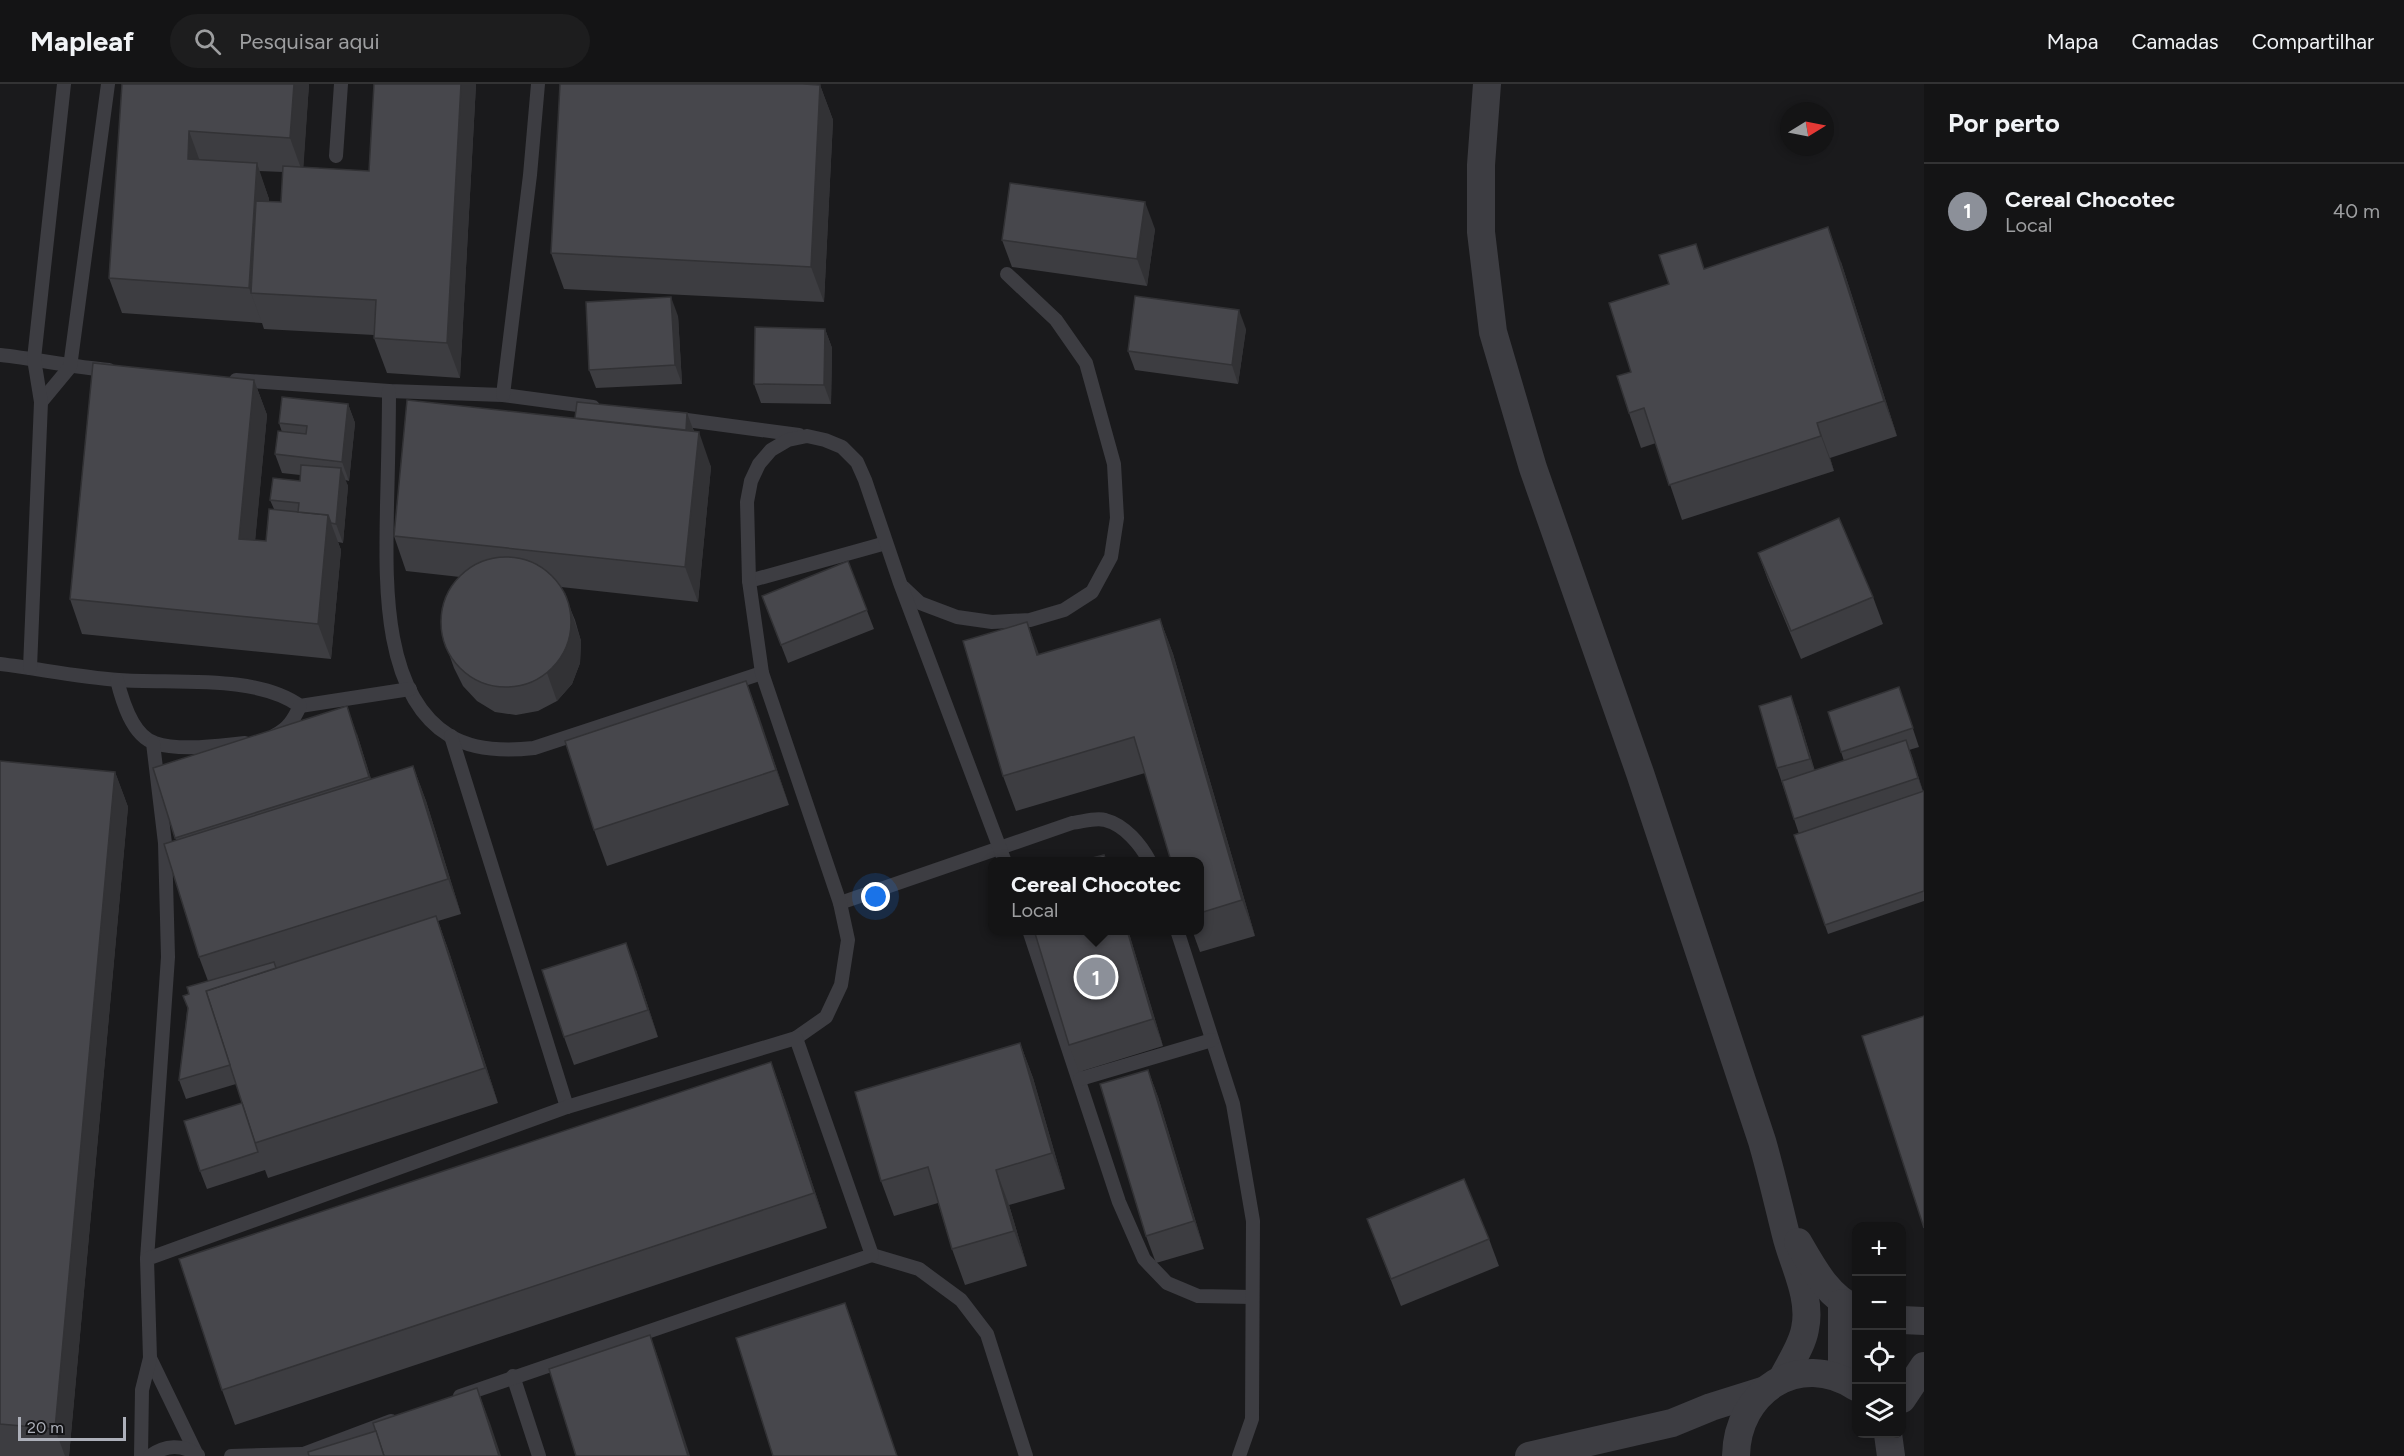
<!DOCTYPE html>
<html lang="pt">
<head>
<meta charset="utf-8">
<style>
	:root { --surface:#141415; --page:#1d1d1e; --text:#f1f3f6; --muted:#9d9ea0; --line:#333334; --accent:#8c9099 }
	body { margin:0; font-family:Figtree,sans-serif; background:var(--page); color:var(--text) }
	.controls { position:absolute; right:18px; bottom:18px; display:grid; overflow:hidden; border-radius:12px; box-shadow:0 3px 9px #0003 }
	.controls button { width:54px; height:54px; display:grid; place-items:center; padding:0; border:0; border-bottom:2px solid var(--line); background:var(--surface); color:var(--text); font:30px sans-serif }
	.compass { position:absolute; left:1780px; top:18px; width:54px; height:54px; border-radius:50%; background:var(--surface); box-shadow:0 3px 9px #0003; rotate:80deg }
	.scale { position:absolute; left:18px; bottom:15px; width:108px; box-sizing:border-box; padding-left:6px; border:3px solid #adb0ba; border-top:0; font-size:16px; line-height:21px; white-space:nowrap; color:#adb0ba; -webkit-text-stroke:4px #151517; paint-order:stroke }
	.you { position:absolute; left:876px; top:813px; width:21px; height:21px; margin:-15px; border:4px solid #fff; border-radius:50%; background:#1a73e8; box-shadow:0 0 0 9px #1a73e833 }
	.badge { display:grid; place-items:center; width:39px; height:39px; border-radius:50%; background:var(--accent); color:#fff; font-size:20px; font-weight:700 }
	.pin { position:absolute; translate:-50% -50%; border:3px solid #fff; box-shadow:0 2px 6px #0006 }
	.popup { position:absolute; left:988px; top:773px; width:216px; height:78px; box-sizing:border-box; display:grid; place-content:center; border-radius:12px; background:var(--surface); filter:drop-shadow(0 2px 4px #0005); font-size:20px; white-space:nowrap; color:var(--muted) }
	.popup b { font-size:22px; color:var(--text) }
	.popup::after { content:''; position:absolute; left:50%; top:100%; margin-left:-12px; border:12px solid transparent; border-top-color:var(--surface) }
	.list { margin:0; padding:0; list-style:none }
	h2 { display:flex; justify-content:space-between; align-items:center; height:78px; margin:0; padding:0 24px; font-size:26px }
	h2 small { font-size:20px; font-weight:400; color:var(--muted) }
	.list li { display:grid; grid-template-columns:39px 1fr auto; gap:18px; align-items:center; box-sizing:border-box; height:96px; padding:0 24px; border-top:2px solid var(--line) }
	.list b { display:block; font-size:22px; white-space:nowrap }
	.list p { margin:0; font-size:20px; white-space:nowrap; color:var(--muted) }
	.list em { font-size:20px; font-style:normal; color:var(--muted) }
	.icon { flex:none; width:33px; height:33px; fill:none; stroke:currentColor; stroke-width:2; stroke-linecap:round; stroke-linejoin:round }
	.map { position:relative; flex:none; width:1924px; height:1372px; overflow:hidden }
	header { display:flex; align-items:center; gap:36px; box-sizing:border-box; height:84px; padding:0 30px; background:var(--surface); border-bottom:2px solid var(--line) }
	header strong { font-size:28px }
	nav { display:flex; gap:33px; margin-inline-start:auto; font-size:21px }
	.search { width:420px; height:54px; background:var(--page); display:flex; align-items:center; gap:15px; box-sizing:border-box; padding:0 21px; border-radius:33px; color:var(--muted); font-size:22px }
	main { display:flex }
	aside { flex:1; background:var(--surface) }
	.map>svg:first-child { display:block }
</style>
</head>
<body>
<header>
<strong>Mapleaf</strong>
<div class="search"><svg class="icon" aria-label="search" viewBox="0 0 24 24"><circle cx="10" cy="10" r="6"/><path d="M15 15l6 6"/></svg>Pesquisar aqui</div>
<nav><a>Mapa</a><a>Camadas</a><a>Compartilhar</a></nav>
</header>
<main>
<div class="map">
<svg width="1924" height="1372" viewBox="0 0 1924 1372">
	<rect width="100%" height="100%" fill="#1a1a1c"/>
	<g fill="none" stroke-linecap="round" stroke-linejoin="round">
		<g stroke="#3d3d42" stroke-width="14">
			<polyline points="336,72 341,0"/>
			<path d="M 0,271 C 37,275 72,283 109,286"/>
			<polyline points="236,296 389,307 503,311 593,323"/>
			<path d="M 389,307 C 389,345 388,383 387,421 C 386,491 380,610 450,652 C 475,667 507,667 534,664 L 762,589"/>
			<polyline points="503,311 530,91 538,0"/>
			<polyline points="41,318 70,283 108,0"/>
			<polyline points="672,334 799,351"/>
			<polyline points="749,497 886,459"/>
			<polyline points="903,503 920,519 957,533 992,538 1030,536 1064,526 1092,508 1111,473 1117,434 1114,380 1086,279 1056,236 1007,190"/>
			<path d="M 0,580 C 40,585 79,593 119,596 C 173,600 256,590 300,622 L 410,605"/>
			<polyline points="30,584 41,318 34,275 64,0"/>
			<path d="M 117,596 C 122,616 132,652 155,659 C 178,667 220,662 245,659"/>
			<path d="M 275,651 C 288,645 294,635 300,622"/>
			<polyline points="451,652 567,1023"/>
			<path d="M 840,819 L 1072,739 C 1082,738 1096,733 1105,736 C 1125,741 1141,761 1150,778"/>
			<polyline points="1029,846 1119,1118 1144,1175 1167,1199 1198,1212 1252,1213"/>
			<polyline points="1177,846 1233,1020 1253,1137 1252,1335 1239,1372"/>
			<polyline points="796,954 826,933 841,901 848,856 840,819 762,589 749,497 747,418 751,397 759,380 771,366 788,356 807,352 825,356 842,363 857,378 865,396 900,499 1005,778"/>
			<polyline points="1080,995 1212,956"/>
			<polyline points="872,1171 919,1185 961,1216 987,1250 1026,1372"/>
			<polyline points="147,1175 168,873 165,759 153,659"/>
			<polyline points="150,1274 196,1369"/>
			<polyline points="513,1292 539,1372"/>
			<polyline points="141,1372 142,1306 150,1274 147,1175 567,1023 796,954 872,1171 460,1312"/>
			<path d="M 150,1372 C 165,1361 182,1360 198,1371"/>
			<polyline points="231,1372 302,1370"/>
			<polyline points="298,1372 391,1337"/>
		</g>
		<g stroke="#3d3d42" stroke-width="28">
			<path d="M 1487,0 L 1481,81 L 1481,148 L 1493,248 L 1533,384 L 1640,689 L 1762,1057 C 1771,1088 1778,1119 1786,1151 C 1793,1180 1812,1213 1805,1245 C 1802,1262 1790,1279 1782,1295"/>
			<path d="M 1798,1158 C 1813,1184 1828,1213 1856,1225"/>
			<polyline points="1902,1236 1924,1237"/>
			<polyline points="1842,1293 1842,1219"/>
			<polyline points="1902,1315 1924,1282"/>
			<polyline points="1888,1350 1891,1372"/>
			<polyline points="1529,1372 1672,1339 1711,1323 1762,1307"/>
			<path d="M 1736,1372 C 1737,1307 1799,1266 1856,1303"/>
		</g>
	</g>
	<g fill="#3d3d41" fill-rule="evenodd">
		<path d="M 122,0 L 309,0 L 303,83 L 369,87 L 374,0 L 476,0 L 460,294 L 387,289 L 374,254 L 374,251 L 264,245 L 262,239 L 122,229 L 109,194 ZM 259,87 L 283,88 L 281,118 L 269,117 L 269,115 Z"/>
		<polygon points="820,1 833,36 824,218 564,205 551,169"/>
		<polygon points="1155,145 1147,202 1012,183 1002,156"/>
		<polygon points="1841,178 1897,352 1830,374 1834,387 1682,436 1656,359 1641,364 1629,329 1631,288 1669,200 1705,185"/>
		<polygon points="678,232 682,300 596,304 589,286"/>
		<polygon points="825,245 832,264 831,320 761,319 754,300"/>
		<polygon points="1246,245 1238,300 1135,286 1128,267"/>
		<polygon points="254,296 267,331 255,456 266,457 274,425 270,416 300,397 300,391 282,389 275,370 282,348 279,339 348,320 355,339 349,397 345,396 348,402 343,459 338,458 341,466 331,575 82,550 70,515"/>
		<polygon points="687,329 694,347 711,383 698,518 561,503 575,536 581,557 580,579 572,600 557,617 538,627 516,631 495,628 477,617 463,602 454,584 444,556 460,493 406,487 394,452 575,334"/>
		<polygon points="1758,469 1873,513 1883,540 1801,575 1768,496"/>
		<polygon points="848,477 874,545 788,579 762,512"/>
		<polygon points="1160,535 1173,570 1255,852 1200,868 1192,846 1200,846 1200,777 1145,689 1016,727 1003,692 1039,571"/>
		<polygon points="746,597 789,721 607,782 594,746"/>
		<polygon points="1899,603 1919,663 1909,666 1923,707 1924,707 1924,817 1828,850 1794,751 1799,750 1777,684 1798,631 1815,687 1844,677 1828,628"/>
		<polygon points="357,650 371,695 413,682 426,717 461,830 438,837 449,868 498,1019 268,1094 265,1086 207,1105 200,1087 242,1019 236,1000 186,1015 179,996 189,910 208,897 199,873 176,756 153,684"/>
		<polygon points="0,677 115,688 128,723 69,1372 0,1372"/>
		<polygon points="1034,846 1128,846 1163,962 1079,988 1069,961"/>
		<polygon points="636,886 658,953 574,981 564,953"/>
		<polygon points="1020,959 1033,994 1065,1105 1009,1121 1027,1182 965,1201 952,1165 938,1119 894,1132 881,1097"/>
		<polygon points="771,978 784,1014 827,1144 235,1341 222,1306"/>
		<polygon points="1148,986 1158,1013 1204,1165 1156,1179 1146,1152"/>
		<polygon points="1367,1135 1489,1155 1499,1182 1401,1222"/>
	</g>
	<g fill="#323235">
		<polygon points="294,0 309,0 303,90 290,54"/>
		<polygon points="461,0 476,0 460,294 447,259"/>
		<polygon points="820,1 833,36 824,218 811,183"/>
		<polygon points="189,47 202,83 188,75"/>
		<polygon points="257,79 269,115 263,210 251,209 262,239 249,204"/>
		<polygon points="1145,118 1155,145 1147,202 1137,175"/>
		<polygon points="1828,143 1841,178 1897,352 1884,317"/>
		<polygon points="671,213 678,232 682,300 675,281"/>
		<polygon points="1239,226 1246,245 1238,300 1232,281"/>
		<polygon points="825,245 832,264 831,320 824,301"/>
		<polygon points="254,296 267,331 252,490 239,455"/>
		<polygon points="348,320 355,339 349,397 342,378"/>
		<polygon points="687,329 694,348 684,362"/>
		<polygon points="1817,339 1830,374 1834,387 1821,352"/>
		<polygon points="699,348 711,383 698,518 685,483"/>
		<polygon points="341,384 348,402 343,459 336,440"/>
		<polygon points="328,431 341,466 331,575 318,540"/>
		<polygon points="565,508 581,557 580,579 572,600 557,617 547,589"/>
		<polygon points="1160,535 1173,570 1255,852 1242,816"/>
		<polygon points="1027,538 1040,573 1037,571"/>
		<polygon points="746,597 759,632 789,721 776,686"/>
		<polygon points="1791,612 1798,631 1816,693 1810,675"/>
		<polygon points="347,622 357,650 379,721 369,693"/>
		<polygon points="1906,656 1913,675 1924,711 1918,694"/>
		<polygon points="413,682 426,717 461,830 448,795"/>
		<polygon points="115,688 128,723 69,1372 65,1372 55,1345"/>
		<polygon points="436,832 449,868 498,1019 485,984"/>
		<polygon points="1127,846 1128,846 1163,962 1153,935"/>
		<polygon points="626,859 636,886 658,953 648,926"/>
		<polygon points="1020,959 1033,994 1065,1105 1052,1069"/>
		<polygon points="771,978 784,1014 827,1144 814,1109"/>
		<polygon points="1148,986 1158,1013 1204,1165 1194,1137"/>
		<polygon points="996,1086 1009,1121 1027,1182 1014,1147"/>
		<polygon points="845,1219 855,1246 897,1372"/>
		<polygon points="650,1251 660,1279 690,1372 688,1372"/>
		<polygon points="477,1304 490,1339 501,1372 499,1372"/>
	</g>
	<g fill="#47474c" stroke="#323235" stroke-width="1.5">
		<polygon points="122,0 294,0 290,54 189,47 188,75 257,79 249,204 109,194"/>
		<polygon points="374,0 461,0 447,259 374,254 376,216 251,209 256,117 281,118 283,82 369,87"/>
		<polygon points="560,0 803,0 820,1 811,183 551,169"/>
		<polygon points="1010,99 1145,118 1137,175 1002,156"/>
		<polygon points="1828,143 1884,317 1817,339 1821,352 1669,401 1644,324 1629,329 1617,292 1631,288 1609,219 1669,200 1659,171 1696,160 1704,185"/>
		<polygon points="1135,212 1239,226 1232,281 1128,267"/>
		<polygon points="671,213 675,281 589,286 586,218"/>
		<polygon points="755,243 825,245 824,301 754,300"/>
		<polygon points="93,279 254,296 239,455 266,457 269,425 328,431 318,540 70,515"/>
		<polygon points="282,313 348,320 342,378 275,370 278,347 306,350 307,342 279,339"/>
		<polygon points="407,316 699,348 685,483 394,452"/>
		<polygon points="577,318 687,329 686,346 575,334"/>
		<polygon points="301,381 341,384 336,440 331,439 328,431 298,428 299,419 270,416 273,394 300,397"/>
		<polygon points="1839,434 1873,513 1791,547 1758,469"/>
		<circle cx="506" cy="538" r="65"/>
		<polygon points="848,477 867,526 781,561 762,512"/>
		<polygon points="1160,535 1242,816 1200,829 1200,777 1171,777 1134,653 1003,692 963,557 1027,538 1037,571"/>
		<polygon points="746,597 776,686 594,746 565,657"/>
		<polygon points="1899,603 1913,644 1841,668 1828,628"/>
		<polygon points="1791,612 1810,675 1777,684 1759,622"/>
		<polygon points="347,622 369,693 175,754 153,684"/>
		<polygon points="1906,656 1918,694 1794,735 1782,697"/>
		<polygon points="0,677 115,688 55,1345 0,1340"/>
		<polygon points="413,682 448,795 199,873 164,760"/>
		<polygon points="1924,707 1924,807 1825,841 1794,751"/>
		<polygon points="1104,771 1106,777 1081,777"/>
		<polygon points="436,832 485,984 255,1059 206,907"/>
		<polygon points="1034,846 1127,846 1153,935 1069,961"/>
		<polygon points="626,859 648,926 564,953 542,886"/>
		<polygon points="274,878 276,884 206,907 230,981 179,996 188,924 183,912 189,910 187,903"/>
		<polygon points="1924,932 1924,1144 1862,952"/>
		<polygon points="1020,959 1052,1069 996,1086 1014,1147 952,1165 928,1083 881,1097 855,1008"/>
		<polygon points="771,978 814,1109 222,1306 179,1175"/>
		<polygon points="1148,986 1194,1137 1146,1152 1100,1000"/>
		<polygon points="242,1019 258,1068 200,1087 184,1037"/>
		<polygon points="1464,1095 1489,1155 1391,1195 1367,1135"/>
		<polygon points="845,1219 897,1372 773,1372 736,1254"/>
		<polygon points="650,1251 688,1372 576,1372 549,1285"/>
		<polygon points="477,1304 499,1372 384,1372 373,1339"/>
		<polygon points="376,1347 384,1372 309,1372 308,1368"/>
	</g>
</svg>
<div class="controls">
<button>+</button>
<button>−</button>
<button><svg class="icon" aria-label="locate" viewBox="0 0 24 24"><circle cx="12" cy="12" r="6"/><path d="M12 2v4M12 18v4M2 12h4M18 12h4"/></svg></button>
<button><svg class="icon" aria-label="layers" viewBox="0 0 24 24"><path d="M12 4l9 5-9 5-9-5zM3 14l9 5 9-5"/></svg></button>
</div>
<svg class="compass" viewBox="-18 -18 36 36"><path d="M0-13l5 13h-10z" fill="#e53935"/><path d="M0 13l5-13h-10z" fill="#9d9ea0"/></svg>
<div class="scale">20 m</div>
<div class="you"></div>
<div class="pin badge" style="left:1096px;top:893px">1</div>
<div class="popup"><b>Cereal Chocotec</b>Local</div>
</div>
<aside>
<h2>Por perto<small></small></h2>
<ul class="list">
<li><span class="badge">1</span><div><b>Cereal Chocotec</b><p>Local</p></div><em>40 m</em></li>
</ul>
</aside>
</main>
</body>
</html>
